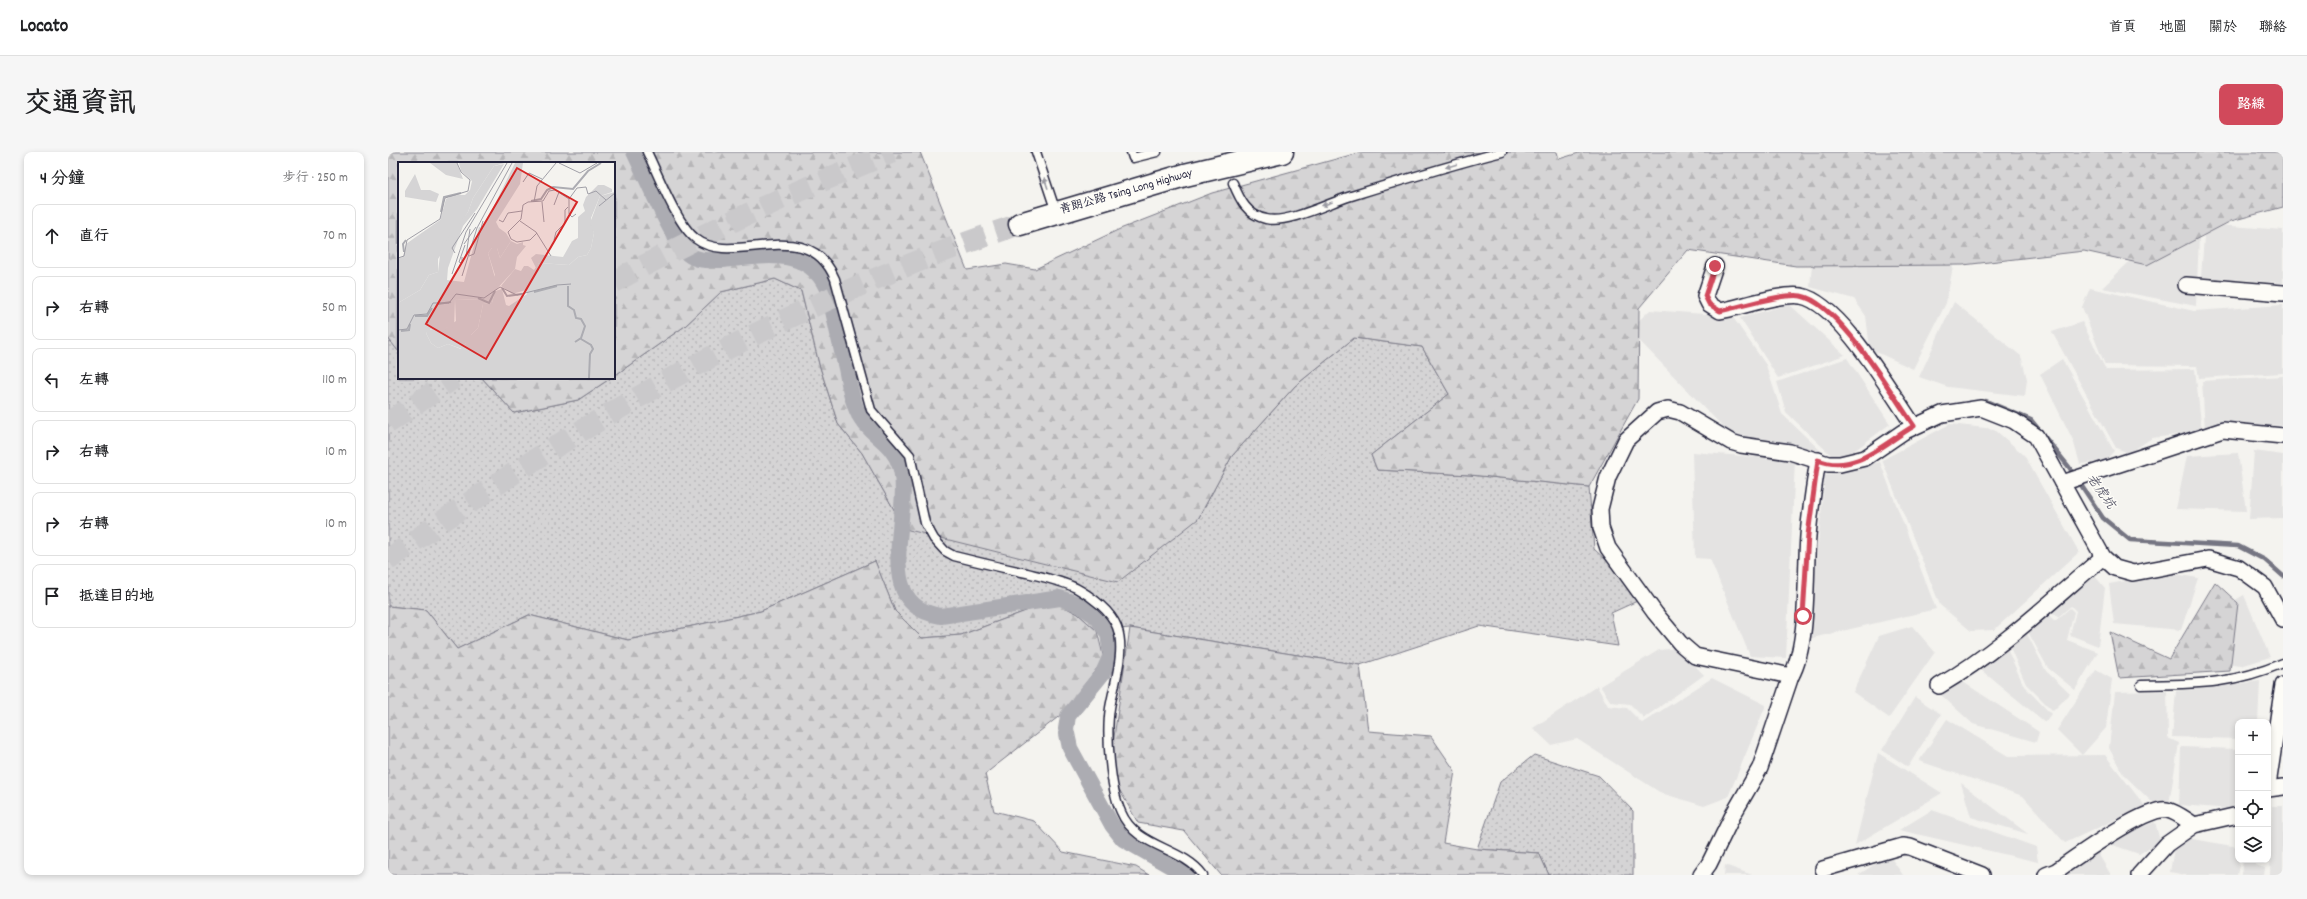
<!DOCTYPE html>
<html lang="zh-TW">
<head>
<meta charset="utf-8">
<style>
	:root { --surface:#fff; --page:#f6f6f6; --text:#202124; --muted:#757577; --line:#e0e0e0; --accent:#d1495b }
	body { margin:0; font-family:Dekko,"LXGW WenKai TC",sans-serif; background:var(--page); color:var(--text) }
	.controls { position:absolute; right:12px; bottom:12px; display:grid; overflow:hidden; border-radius:8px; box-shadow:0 2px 6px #0003 }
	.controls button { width:36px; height:36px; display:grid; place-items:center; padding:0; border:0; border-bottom:1px solid var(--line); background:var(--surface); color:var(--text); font:20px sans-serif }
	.stop { position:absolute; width:12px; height:12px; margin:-9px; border:3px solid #d1495b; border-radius:50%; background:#fff }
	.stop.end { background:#d1495b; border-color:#fff; box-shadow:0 1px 4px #0008 }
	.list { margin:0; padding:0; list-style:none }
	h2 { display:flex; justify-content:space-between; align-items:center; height:52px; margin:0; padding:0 16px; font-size:17px }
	h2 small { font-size:13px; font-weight:400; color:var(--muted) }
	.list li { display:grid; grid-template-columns:26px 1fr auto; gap:12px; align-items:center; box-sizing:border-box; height:64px; margin:0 8px 8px; padding:0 8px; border:1px solid var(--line); border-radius:8px }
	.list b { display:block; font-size:15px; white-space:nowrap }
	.list em { font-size:13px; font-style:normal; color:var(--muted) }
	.icon { flex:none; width:22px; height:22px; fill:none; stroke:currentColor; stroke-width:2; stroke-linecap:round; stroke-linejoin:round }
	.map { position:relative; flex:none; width:1895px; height:723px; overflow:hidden; border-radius:8px }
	header { display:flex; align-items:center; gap:24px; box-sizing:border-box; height:56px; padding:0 20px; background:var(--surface); border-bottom:1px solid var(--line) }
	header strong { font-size:19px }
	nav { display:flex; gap:22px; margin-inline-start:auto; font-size:14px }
	.intro { display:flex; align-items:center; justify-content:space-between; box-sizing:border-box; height:96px; padding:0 24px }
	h1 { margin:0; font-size:28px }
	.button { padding:10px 18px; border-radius:8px; background:var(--accent); color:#fff; font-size:14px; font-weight:700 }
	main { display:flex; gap:24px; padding:0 24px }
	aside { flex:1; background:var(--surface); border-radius:8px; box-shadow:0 2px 6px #0003 }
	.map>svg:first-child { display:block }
</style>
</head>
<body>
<header>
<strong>Locato</strong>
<nav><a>首頁</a><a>地圖</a><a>關於</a><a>聯絡</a></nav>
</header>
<div class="intro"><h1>交通資訊</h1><a class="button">路線</a></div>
<main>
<aside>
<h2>4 分鐘<small>步行 · 250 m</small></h2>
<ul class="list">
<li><svg class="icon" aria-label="ahead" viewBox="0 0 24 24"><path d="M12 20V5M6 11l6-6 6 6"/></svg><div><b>直行</b></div><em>70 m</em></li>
<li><svg class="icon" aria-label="right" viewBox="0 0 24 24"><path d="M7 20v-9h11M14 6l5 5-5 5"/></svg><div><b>右轉</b></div><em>50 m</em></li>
<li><svg class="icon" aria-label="left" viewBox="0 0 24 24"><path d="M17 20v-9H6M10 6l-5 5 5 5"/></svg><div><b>左轉</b></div><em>110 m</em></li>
<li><svg class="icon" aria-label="right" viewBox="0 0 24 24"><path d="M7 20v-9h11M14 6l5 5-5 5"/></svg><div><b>右轉</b></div><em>10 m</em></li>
<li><svg class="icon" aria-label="right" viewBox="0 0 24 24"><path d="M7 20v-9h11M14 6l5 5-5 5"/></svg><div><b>右轉</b></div><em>10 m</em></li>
<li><svg class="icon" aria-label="arrive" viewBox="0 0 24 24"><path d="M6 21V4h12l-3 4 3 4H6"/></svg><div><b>抵達目的地</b></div></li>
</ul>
</aside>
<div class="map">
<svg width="1895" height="723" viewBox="0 0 1895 723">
	<defs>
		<pattern id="green-dots" width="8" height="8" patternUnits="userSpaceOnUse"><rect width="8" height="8" fill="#d5d4d5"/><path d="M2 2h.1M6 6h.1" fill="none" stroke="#b7b6b8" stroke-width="1.8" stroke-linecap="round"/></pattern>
		<pattern id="forest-firs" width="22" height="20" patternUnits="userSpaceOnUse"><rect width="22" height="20" fill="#d5d4d5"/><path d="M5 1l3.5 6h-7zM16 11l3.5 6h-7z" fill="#b7b6b8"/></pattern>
	</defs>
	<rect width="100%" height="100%" fill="#f4f3ef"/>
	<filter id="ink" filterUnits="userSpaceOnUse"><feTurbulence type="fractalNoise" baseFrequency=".025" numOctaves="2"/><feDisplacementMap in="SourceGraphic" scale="8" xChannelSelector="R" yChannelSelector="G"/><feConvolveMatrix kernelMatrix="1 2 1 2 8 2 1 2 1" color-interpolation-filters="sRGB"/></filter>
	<g filter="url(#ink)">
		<g fill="#e4e3e2">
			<polygon points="1813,41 1808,154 1714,136"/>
			<polygon points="1817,72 1895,78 1895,131 1813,125"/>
			<polygon points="1568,99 1558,151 1525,217 1482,197 1478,164 1466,147 1422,135 1425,101"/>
			<polygon points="1702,136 1806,159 1895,153 1895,221 1811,226 1809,214 1717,213 1694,155"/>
			<polygon points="1566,150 1633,204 1639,227 1637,244 1560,235 1531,225"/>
			<polygon points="1401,152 1457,203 1390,226 1352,166"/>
			<polygon points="1262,158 1344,164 1378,213 1394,262 1437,303 1341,281 1241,178"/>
			<polygon points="1694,170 1718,218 1807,217 1814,280 1764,286 1741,301 1728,296 1664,180"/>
			<polygon points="1459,206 1502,272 1462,302 1445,305 1398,260 1389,230"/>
			<polygon points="1674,207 1726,299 1717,309 1692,312 1685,288 1652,222"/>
			<polygon points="1895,224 1895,273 1817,278 1814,229"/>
			<polygon points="1562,272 1606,277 1636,303 1691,400 1606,478 1583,479 1552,453 1494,308"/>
			<polygon points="1866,299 1895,303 1895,366 1861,367"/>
			<polygon points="1304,300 1407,308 1398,506 1362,504 1322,407 1307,406"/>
			<polygon points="1850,301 1858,359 1788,357 1799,304"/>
			<polygon points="1492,310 1548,457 1420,487 1437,323"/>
			<polygon points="1781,421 1810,426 1793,478 1726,472 1721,432"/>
			<polygon points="1706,423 1717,436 1710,494 1682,483 1688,459 1683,454 1670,465 1652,450 1684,425"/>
			<polygon points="1856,443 1882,505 1853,514 1818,509 1827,460"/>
			<polygon points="1682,456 1686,460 1679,488 1710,500 1687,538 1660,516 1639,478 1656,459 1667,469"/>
			<polygon points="1524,474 1547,500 1501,566 1465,540 1491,484"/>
			<polygon points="1638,480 1658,519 1682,542 1665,559 1638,532 1621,493"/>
			<polygon points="1290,496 1316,523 1256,566 1242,552 1223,550 1212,534 1271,498"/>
			<polygon points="1619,497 1636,534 1663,562 1657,570 1593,518"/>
			<polygon points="1708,518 1724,527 1718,576 1694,603 1669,578"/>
			<polygon points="1324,526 1378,553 1340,645 1316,654 1273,641 1189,587 1163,593 1145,576 1209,534 1220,554 1239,556 1254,571"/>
			<polygon points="1572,528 1651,580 1648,590 1585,572 1553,543"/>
			<polygon points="1872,529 1870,570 1850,570 1850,587 1784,585 1788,539"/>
			<polygon points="1779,539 1780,586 1791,591 1781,652 1764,650 1735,622 1721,596 1727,540"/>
			<polygon points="1527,545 1553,562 1520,615 1494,598"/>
			<polygon points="1559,567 1620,604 1717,603 1757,654 1677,691 1635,644 1531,609"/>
			<polygon points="1793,595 1850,597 1850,641 1844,657 1791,653"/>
			<polygon points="1490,601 1554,641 1467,693"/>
			<polygon points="1573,631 1640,682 1583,665"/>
			<polygon points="1884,654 1895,654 1895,723 1882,723"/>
			<polygon points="1544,658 1648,695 1650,710 1511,678"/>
			<polygon points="1767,670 1772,689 1751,702 1716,690"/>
			<polygon points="1788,684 1850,695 1850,708 1852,708 1849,723 1798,723 1782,720"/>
			<polygon points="1708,698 1723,723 1667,723"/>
			<polygon points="1501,703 1515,723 1470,723"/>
			<polygon points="1855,708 1867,708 1867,713 1877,716 1876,723 1853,723"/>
			<polygon points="1337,713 1364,723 1336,723"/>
		</g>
		<g fill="url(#green-dots)" stroke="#7c7b88">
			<polygon points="387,127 413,139 431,212 450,272 474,301 517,377 810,367 844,304 907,234 966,186 1034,195 1061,242 983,303 989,318 1082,323 1201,335 1206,397 1258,445 1223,461 1230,494 1091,474 972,513 742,476 709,479 690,462 665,449 573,483 534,486 507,459 487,409 373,459 240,488 141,463 69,497 38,458 0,454 0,186 11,199 11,226 94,226 126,261 190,248 223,226 226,226 226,224 297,174 333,140"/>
			<polygon points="1146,603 1211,624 1245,659 1245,723 1161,723 1151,701 1089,697 1112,630"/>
		</g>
		<g fill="url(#forest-firs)" stroke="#7c7b88">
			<polygon points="0,0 532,0 579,118 618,112 647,117 732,77 824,41 970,1 1169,0 1171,7 1194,0 1895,0 1895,55 1843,69 1759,113 1696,99 1575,113 1408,114 1300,98 1251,156 1250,247 1201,335 1082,323 989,318 983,303 1061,242 1034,195 966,186 907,234 844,304 810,367 730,430 517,377 474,301 450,272 431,212 413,139 387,127 333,140 297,174 226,224 226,11 11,11 10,199 0,186"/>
			<polygon points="94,226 223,226 190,248 126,261"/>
			<polygon points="487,409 507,459 534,486 573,483 665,449 690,462 709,479 716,507 674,562 597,622 606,659 646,669 675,700 748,715 761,723 0,723 0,454 38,458 69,497 141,463 240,488 373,459"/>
			<polygon points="1827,430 1850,451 1842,519 1731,526 1722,480 1781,507"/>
			<polygon points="742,476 972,513 980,579 1043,584 1067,619 1055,691 1089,697 1151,701 1161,723 833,723 796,679 750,671 721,619"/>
		</g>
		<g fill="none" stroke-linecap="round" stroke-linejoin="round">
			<polyline stroke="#757582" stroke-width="4.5" points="1598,249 1643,268 1681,315 1715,366 1742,388 1850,394 1877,408 1895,424"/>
			<path stroke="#acacb2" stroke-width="16" d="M 246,0 C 256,20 285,90 300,102 C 310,110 323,108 335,108 C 377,104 424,93 441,142 C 447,167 452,192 458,216 C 461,232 464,249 471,263 C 482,284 504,289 512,314 C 526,359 480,454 553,464 L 672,446 L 690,452 L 709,465 L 720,482 L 723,503 L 715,521 L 680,564 L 678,577 L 682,596 L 724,673 L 735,687 L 798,723"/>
			<g stroke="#cac9cb" stroke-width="22" stroke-dasharray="22 11" stroke-linecap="butt">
				<path d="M 226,130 C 316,80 409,38 505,0"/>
				<polyline points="0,271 66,226"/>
				<path d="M 0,408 C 192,268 406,147 632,72"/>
			</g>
			<defs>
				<g id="service">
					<path d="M 259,0 C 270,22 289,73 308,87 C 345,116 420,61 447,127 L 483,258 L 522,303 L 537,371 L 546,387 L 557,399 L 566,404 C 590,410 615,416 639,421 C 655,425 674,429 688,436 C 703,444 723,459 729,475 C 738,500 726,531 722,556 C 718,582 722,636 733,660 C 748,696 793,694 815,723"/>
					<polyline points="648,0 665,51 673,58"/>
					<polyline points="743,0 745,6 769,0"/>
					<path d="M 845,31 C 852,48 859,63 878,67 C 899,72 939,52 960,45 C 1011,29 1062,13 1114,0"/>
					<path d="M 1753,533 C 1808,532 1843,533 1895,511"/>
				</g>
				<g id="minor">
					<path d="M 1327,114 L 1317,144 L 1321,152 L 1332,159 C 1353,155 1393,141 1413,144 C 1452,151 1504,243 1526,274"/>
					<polyline points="1798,133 1895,141"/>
					<polyline points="1674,331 1835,278 1895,284"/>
					<polyline points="1403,524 1307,504 1292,491 1267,461 1220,396 1213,376 1212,357 1220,325 1238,288 1269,260 1280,257 1292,260 1343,290 1353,293 1402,300 1440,312 1452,312 1477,306 1515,280 1554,262 1593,256 1626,269 1648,284 1715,405 1727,416 1745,421 1820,407 1851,416 1877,435 1895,468"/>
					<path d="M 1551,534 C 1611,499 1662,450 1715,405"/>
					<polyline points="1880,633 1895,533"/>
					<polyline points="1880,637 1895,635"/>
					<polyline points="1435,717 1515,694 1522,695 1594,723"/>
					<path d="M 1313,723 L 1321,712 L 1346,661 L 1372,616 L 1403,524 C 1421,492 1417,423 1420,384 C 1422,359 1426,333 1430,308"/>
					<path d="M 1658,723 L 1668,719 C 1687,706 1758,654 1779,658 C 1789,660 1798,668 1806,673"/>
					<polyline points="1751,723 1779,692 1806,673 1850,663"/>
				</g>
				<polyline id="motorway" points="632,72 797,23 894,0"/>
			</defs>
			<use href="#service" stroke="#22223b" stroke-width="11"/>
			<use href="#minor" stroke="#22223b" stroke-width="18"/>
			<use href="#motorway" stroke="#22223b" stroke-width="25"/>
			<use href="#service" stroke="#fdfcf7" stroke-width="8"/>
			<use href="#minor" stroke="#fdfcf7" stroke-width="15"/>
			<use href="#motorway" stroke="#fdfcf7" stroke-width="22"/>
		</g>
		<defs><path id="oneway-solid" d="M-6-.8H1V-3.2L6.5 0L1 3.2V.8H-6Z"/></defs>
		<g fill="#9a9aa2">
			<use href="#oneway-solid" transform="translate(1063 14) rotate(164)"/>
			<use href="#oneway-solid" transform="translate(658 31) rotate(-109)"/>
			<use href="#oneway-solid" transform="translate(939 52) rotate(161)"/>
		</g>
	</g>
	<g fill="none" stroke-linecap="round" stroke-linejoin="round" filter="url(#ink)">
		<path stroke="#d1495b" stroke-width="5" d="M 1327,114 L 1317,144 L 1321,152 L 1332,159 C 1353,155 1394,141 1413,144 C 1451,151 1504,243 1526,274 C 1496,291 1467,323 1430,308 L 1420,383 L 1415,464"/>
	</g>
	<g text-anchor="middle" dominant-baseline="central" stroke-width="3" stroke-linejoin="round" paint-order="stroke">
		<g font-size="12" fill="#22223b" stroke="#fdfcf7">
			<text transform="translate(738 40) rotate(-16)">青朗公路 Tsing Long Highway</text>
		</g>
		<g font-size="13" font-style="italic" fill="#59596b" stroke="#fdfcf7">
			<text transform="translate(1712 340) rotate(55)">老虎坑</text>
		</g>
	</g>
	<g transform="translate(10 10)">
		<rect width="217" height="217" fill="#f4f3ef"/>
		<path d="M 32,1 L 59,1 L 65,17 L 48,13 ZM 61,1 L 107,1 L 96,4 L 75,36 L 70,50 L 40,97 L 40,110 L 31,113 L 22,128 L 0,141 L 0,96 L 5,95 L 8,82 L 42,58 L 48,37 L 55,33 L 67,33 L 72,28 L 74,19 L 63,9 ZM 200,23 L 206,23 L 214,27 L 214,30 L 202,34 L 193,56 L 196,71 L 193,86 L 189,93 L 180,95 L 171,103 L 141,101 L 138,106 L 133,96 L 138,92 L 165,95 L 174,79 L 180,76 L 180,55 L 187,49 L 185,43 L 188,35 ZM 113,79 L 119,82 L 125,80 L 125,83 L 128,84 L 119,95 L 117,107 L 97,129 L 94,141 L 85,142 L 80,166 L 73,173 L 73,181 L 68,181 L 64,187 L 50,182 L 40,186 L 33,181 L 28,171 L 30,168 L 48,166 L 58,159 L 57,137 L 84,138 L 97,113 L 90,91 L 94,86 L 99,86 L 102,96 Z" fill="#d5d4d5"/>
		<path d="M 117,1 L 125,1 L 122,22 L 98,60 L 101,66 L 108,71 L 113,79 L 102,96 L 99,86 L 94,86 L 90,91 L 99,123 L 84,138 L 57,137 L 56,165 L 48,166 L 45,171 L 39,172 L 33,167 L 28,171 L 33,181 L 40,186 L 50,182 L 63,187 L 68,181 L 73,180 L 73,173 L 80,166 L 85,142 L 94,141 L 97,129 L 104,127 L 108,143 L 111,144 L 129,132 L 128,128 L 114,132 L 103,124 L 117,107 L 123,109 L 126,104 L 130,104 L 136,108 L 141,101 L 171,103 L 180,95 L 189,93 L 193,86 L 196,71 L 192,61 L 202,34 L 217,30 L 217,216 L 0,216 L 0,141 L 22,128 L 31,113 L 40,110 L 43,85 L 70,50 L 75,36 L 96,4 L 106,2 L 79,47 L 65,64 L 50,106 L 49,118 L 66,120 L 81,65 L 85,66 ZM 17,12 L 23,28 L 32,28 L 41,32 L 38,40 L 7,35 L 7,29 Z" fill="#d5d4d5"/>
		<path fill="none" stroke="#acacb2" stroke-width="2" d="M 133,39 L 143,37 L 149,28 L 155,25 L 175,27 L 190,9 L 203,1M 43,50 L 46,35 L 63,31M 6,90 L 5,82 L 8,78M 170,124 L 170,144 L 176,148 L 178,156 L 183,157 L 187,164 L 183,176 L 177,180M 104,126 L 109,134 L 124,132M 136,130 L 159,124M 80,136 L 91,141 L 97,129M 40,142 L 53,140M 17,154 L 29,154 L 34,146M 3,169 L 11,168 L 12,162M 183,177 L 193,183 L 195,187 L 192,192 L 191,216"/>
		<path fill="none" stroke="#a09fa7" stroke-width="1" d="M 161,1 L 182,11 L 199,1M 125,20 L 131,11 L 144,17M 171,37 L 179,26 L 188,25 L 190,32 L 198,29 L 208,38M 136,40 L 139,24 L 158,1M 144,40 L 146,60M 156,43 L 161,30M 201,44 L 217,31M 101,58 L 105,60 L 110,51 L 124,49M 122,59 L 138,70 L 153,94M 139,71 L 132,78 L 119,80 L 113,77 L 110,70 L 123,57 L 125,43 L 130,40 L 145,39 L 151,29 L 157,28 L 171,37 L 171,52 L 174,55 L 178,52M 156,78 L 158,70 L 167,61 L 167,48 L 170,45M 66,82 L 78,65M 57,91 L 54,86 L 77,51M 68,94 L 72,67M 71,94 L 76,92 L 85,59M 64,95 L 64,101 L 61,100 L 67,83M 0,96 L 6,94 L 9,78 L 42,57 L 47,36 L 70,29 L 72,18 L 63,10 L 59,1M 54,112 L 68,70 L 109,1M 64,114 L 79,66 L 114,1M 0,168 L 9,167 L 16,153 L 29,152 L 35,141 L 51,141 L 58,132 L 86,136 L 102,125 L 119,133 L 159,123 L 173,122"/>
		<path fill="#d62828" fill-opacity="0.15" stroke="#d62828" stroke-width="2" d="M 119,6 L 179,40 L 88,197 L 28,162 Z"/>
		<rect width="217" height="217" fill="none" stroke="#22223b" stroke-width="2"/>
	</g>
</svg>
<div class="controls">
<button>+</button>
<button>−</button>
<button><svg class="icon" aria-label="locate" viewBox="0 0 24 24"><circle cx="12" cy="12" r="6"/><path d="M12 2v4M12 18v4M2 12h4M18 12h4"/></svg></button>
<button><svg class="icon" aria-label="layers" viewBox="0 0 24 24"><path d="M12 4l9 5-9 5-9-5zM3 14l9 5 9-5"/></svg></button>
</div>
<div class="stop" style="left:1415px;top:464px"></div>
<div class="stop end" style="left:1327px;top:114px"></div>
</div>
</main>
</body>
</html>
